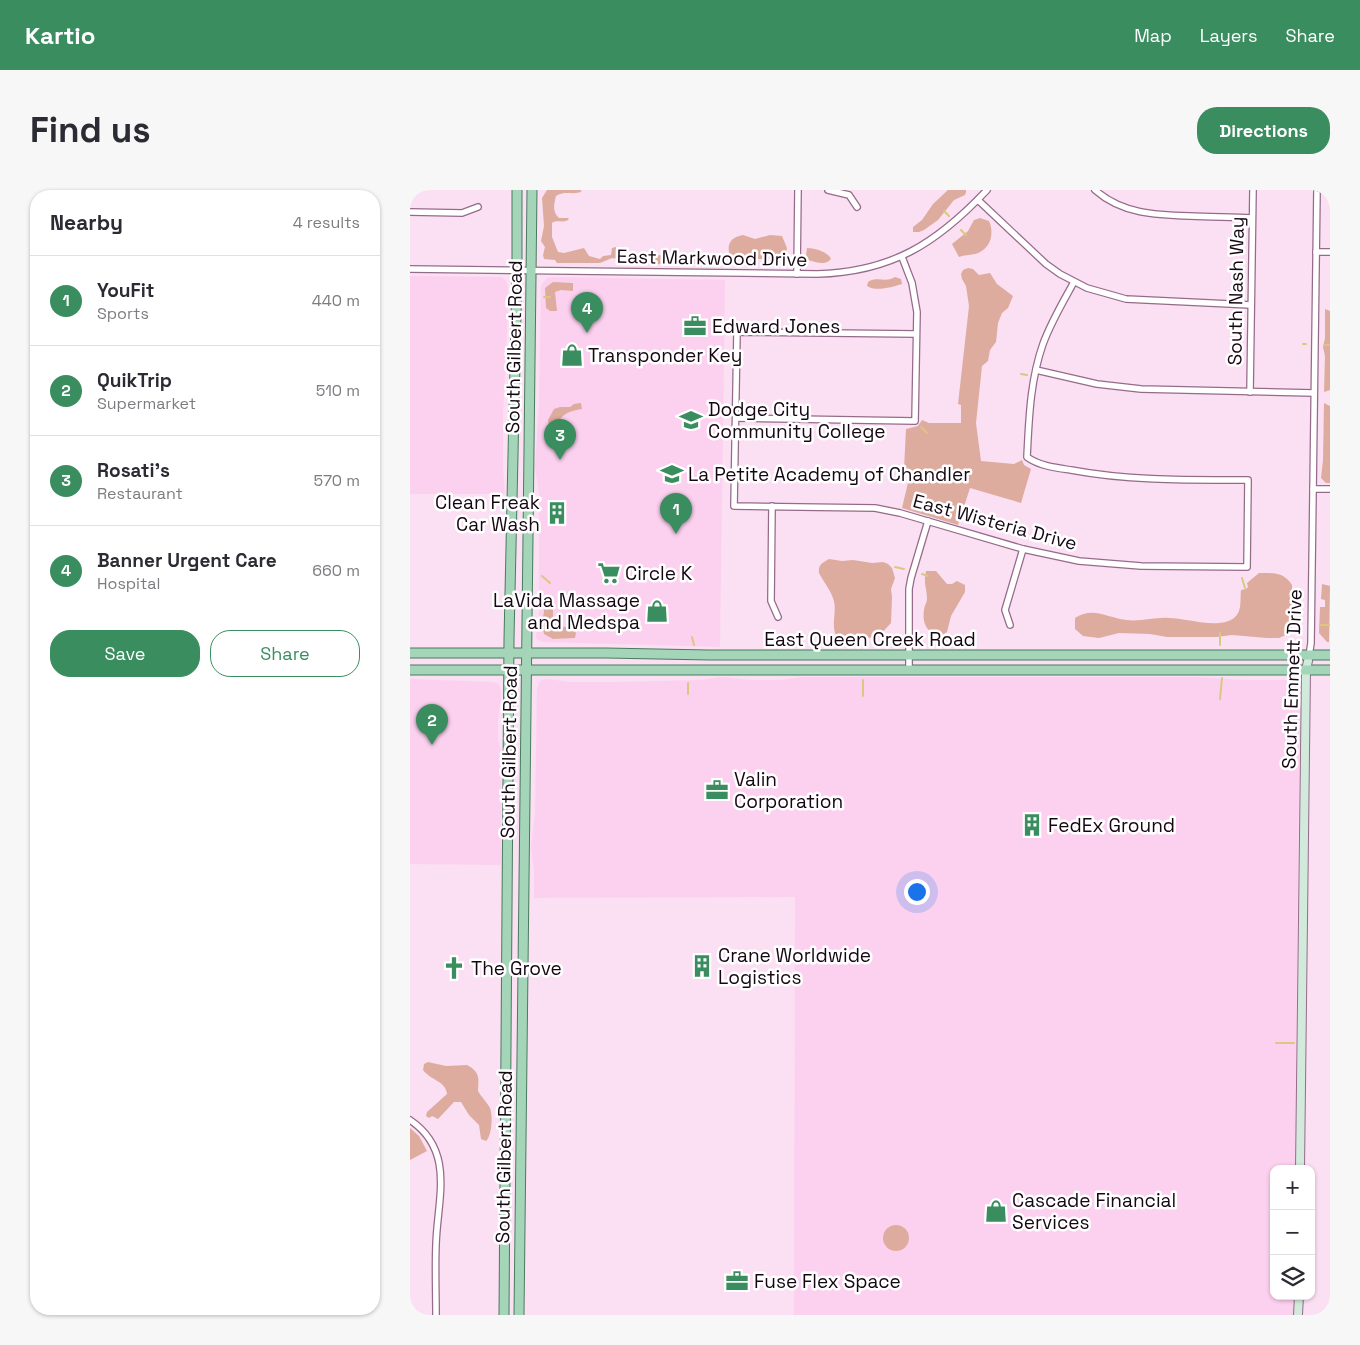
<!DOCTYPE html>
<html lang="en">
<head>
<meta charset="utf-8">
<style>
	:root { --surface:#fff; --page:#f7f7f7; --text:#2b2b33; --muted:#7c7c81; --line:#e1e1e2; --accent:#3a8d5f }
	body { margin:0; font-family:"Space Grotesk",sans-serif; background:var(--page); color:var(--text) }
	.controls { position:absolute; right:15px; bottom:15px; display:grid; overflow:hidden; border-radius:10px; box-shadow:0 1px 4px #0004 }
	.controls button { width:45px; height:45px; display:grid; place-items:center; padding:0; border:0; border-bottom:1px solid var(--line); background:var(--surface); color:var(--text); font:25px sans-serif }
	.you { position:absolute; left:506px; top:701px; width:18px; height:18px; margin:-12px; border:4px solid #fff; border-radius:50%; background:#1a73e8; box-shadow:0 0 0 8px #1a73e833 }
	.badge { display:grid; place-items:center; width:32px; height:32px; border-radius:50%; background:var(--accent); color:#fff; font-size:16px; font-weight:700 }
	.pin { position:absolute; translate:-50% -41px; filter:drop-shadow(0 1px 2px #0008) }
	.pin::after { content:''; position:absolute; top:26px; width:18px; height:15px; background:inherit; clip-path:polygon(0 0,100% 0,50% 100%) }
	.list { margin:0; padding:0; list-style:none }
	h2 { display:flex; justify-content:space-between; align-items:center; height:65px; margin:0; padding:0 20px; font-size:21px }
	h2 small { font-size:16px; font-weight:400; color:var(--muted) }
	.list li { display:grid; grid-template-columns:32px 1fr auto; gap:15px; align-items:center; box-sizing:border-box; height:90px; padding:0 20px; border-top:1px solid var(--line) }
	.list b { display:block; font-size:19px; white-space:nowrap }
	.list p { margin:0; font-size:16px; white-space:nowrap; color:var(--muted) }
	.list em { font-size:16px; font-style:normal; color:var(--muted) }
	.actions { display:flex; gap:10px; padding:15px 20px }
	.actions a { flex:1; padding:11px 0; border:1px solid var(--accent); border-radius:20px; text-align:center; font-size:18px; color:var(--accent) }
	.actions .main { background:var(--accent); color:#fff }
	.icon { flex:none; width:28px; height:28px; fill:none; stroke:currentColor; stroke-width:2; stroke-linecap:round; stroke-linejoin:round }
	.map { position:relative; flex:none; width:920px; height:1125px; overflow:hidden; border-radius:20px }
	header { display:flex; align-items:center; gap:30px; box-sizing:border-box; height:70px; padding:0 25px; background:var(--accent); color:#fff }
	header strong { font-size:24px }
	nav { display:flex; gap:28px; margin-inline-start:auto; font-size:18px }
	.intro { display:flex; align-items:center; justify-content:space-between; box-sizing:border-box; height:120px; padding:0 30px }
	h1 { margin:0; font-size:35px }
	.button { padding:12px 22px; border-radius:20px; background:var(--accent); color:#fff; font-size:18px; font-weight:700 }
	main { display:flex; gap:30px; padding:0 30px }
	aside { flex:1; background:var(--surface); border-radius:20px; box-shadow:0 1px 4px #0004 }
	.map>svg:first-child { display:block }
</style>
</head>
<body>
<header>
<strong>Kartio</strong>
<nav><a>Map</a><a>Layers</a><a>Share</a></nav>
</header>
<div class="intro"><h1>Find us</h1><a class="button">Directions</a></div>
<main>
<aside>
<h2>Nearby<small>4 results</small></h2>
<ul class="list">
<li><span class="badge">1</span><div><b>YouFit</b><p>Sports</p></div><em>440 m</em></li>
<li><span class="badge">2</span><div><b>QuikTrip</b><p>Supermarket</p></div><em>510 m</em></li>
<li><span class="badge">3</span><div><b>Rosati's</b><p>Restaurant</p></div><em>570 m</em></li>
<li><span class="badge">4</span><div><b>Banner Urgent Care</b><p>Hospital</p></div><em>660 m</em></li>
</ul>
<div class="actions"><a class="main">Save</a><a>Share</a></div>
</aside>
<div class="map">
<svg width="920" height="1125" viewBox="0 0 920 1125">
	<rect width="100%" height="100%" fill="#fbdff3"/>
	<g fill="#fcd1ef">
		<polygon points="0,86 91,87 96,91 98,97 98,120 93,224 93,278 95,304 0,304"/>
		<polygon points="142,87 315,90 310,457 134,452 129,451 126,447 129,420 129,304 125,277 129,213 131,95 137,88"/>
		<polygon points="311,487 341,490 371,490 392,487 785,487 833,490 881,490 888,494 890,498 886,869 891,872 890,979 864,979 864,1106 889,1106 889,1125 384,1125 385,707 124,708 124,680 121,657 125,624 127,498 131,490 139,489 159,492 203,492 291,490"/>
		<polygon points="0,489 82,492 87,493 90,496 91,509 88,530 88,549 91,562 91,675 0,674"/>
	</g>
	<g fill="#deac9e">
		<path d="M 137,0 L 170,0 L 172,1 C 165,6 155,0 146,6 C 144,14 142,22 149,28 L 158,28 L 159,29 C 154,34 147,29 142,33 L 142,47 L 148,62 L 154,63 L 174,58 L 179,66 L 190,69 L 193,66 L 201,65 L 202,58 L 206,57 L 206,63 L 209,63 L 209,69 L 202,68 L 190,73 L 147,73 L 145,70 L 134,69 L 133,65 L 135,57 L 131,51 L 134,36 L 132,8 Z"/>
		<polygon points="538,0 556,0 556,2 555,5 544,10 528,30 514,40 509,42 503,42 503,37 512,30 523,14"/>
		<path d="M 570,28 L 579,31 C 585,44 580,60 565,64 C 560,65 554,65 549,67 L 542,54 L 558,41 L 564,30 Z"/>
		<path d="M 333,45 L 345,49 L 360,45 L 372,46 L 377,58 L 375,68 C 367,73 361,70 352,69 C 340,69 331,72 320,66 C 316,54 321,47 333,45 Z"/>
		<path d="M 397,58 C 405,58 418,62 421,69 C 416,76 406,72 398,70 L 396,65 Z"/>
		<polygon points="224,62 235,67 250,65 262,68 271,65 288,70 297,70 307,67 314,74 238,74 237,72 229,73 217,69 217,63"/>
		<polygon points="558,78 563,79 569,85 580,83 587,94 603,106 598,118 592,123 588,133 586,152 580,160 578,171 572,176 566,233 571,271 604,274 612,270 614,275 621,279 611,313 560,298 548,335 492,318 501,280 494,279 496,239 508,236 512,230 519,233 551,233 551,215 548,214 559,116 556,96 552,89 551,84 553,80"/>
		<path d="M 485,87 L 491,89 L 492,94 C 482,97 466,102 457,96 L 458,92 C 467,86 476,93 485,87 Z"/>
		<polygon points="143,92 163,93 163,101 151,100 145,102 147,121 140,121 136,118 135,98"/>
		<polygon points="915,119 920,121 920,200 914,202 915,166 913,157 915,148"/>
		<path d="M 171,213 L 172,219 C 153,222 149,227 144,244 L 140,244 L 138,230 L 144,219 L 150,217 L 160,217 L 164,214 Z"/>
		<polygon points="914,213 920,216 920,293 916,293 911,288 913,270"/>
		<path d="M 419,369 L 432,371 L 443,370 L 462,373 L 473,372 L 478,374 L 482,378 L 485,388 L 481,399 L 482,407 L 481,433 L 468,447 L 454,448 L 440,452 L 427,447 C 420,435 428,421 423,408 C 420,399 413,391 409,383 C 408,375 412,373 419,369 Z"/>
		<path d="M 516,381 L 526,381 L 537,394 L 542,394 L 547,391 L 555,395 L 555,402 L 541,426 L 537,442 L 531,446 C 517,444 512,433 514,420 C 514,416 517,413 517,409 C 517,398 513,393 516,381 Z"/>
		<path d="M 849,383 C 863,383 874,382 882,395 L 882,437 L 878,444 L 869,448 L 857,448 L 822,445 L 806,447 L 757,447 L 740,444 L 709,443 L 689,448 L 673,446 L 665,439 L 665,428 C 683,416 698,428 716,430 C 731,432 744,427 759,428 C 777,428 812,441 826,426 C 832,420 830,408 831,400 L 836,399 L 838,397 L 837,393 Z"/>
		<polygon points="912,394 920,396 919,452 917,452 909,443 910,417 915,417 915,410 911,409"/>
		<polygon points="138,407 142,408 143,411 143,433 148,436 162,438 166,443 165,448 143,449 134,444 132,433 136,410"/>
		<path d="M 18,872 L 36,876 L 57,875 C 70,882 69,888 68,901 C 71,907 77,912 80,918 C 83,925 82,946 76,951 L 71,949 L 69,935 L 59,925 L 51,912 L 44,912 L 28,929 L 22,926 L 19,928 L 16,926 L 17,922 L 37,904 C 36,891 20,890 13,880 L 14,874 Z"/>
		<polygon points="0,938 9,946 17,961 0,970"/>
		<circle cx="486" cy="1048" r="13"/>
	</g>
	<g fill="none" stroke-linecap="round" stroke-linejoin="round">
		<g stroke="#d9c880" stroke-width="2">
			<polyline points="534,21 539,26"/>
			<polyline points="551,40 556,45"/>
			<polyline points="134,107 140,107"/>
			<polyline points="893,154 896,154"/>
			<polyline points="915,155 920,155"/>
			<polyline points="611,184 617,185"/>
			<polyline points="511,237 517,243"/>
			<polyline points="485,377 494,379"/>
			<polyline points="512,384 518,386"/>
			<polyline points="132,386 140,393"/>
			<polyline points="832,388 835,398"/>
			<polyline points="910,435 920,435"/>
			<polyline points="282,447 284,455"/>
			<polyline points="542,452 542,447"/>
			<polyline points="810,455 810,443"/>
			<polyline points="453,490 453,506"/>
			<polyline points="278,504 278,493"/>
			<polyline points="810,509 812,488"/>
			<polyline points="866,853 884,853"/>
		</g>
		<defs>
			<g id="street">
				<polyline points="418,0 439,5 447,17"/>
				<path d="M 685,0 C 712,24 746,25 780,26 C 801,27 822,27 842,28"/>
				<polyline points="568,10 636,74 650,84 677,98 716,109 841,115"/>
				<polyline points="0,22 52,23 68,17"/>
				<polyline points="906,62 920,62"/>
				<path d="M 0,79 L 407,84 C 482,82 527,53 577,0"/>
				<polyline points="387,84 388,0"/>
				<path d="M 506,144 L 327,142 L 324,316 L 465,318 L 490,323 L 613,359 L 669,371 L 731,376 L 837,377 L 838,290 C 778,290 720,291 661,280 C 647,278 629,276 617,267 C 619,229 620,191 633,154 C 641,132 653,112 664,92"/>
				<polyline points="626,180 687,194 731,199 904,203"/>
				<polyline points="840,202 843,0"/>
				<polyline points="326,228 505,231 507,122 502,93 492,67"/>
				<polyline points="903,299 920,299"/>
				<polyline points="362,316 361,411 368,427"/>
				<polyline points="600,435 595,420 613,359"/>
				<polyline points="899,466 901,453 907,0"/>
				<polyline points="499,480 499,399 501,388 518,331"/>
				<path d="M 0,930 C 46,961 27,1010 26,1055 C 25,1078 26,1102 26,1125"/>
			</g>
			<g id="secondary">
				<polyline points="890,979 896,480 898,471"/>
				<polyline points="888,1125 889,1106"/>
			</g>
			<g id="primary">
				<polyline points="0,463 196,463 299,465 920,465"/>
				<polyline points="0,480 920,480"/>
				<polyline points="94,1125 99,449 107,81 107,0"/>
				<polyline points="109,1125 122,0"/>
			</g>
		</defs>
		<use href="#street" stroke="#956b8a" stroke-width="8"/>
		<use href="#secondary" stroke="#956b8a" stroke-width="10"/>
		<use href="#primary" stroke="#4b7b5f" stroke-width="11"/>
		<use href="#street" stroke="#fff" stroke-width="5.5"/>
		<use href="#secondary" stroke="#d2eadc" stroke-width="8"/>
		<use href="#primary" stroke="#a4d5b8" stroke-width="9"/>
	</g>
	<defs>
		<symbol id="office-bare" viewBox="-9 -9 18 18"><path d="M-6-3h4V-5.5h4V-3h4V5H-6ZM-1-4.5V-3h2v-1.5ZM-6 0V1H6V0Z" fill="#3a8d5f" stroke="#fff" stroke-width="2.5" paint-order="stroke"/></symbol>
		<symbol id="shop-bare" viewBox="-9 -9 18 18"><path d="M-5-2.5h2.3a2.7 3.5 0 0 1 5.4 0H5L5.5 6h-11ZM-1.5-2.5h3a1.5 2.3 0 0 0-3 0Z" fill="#3a8d5f" stroke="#fff" stroke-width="2.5" paint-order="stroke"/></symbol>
		<symbol id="university-bare" viewBox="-9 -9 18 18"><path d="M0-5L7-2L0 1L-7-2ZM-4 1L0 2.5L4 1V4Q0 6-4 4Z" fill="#3a8d5f" stroke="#fff" stroke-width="2.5" paint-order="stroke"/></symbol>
		<symbol id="school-bare" viewBox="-9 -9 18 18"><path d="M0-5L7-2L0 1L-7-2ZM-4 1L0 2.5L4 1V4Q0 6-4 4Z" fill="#3a8d5f" stroke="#fff" stroke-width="2.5" paint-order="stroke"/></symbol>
		<symbol id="building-bare" viewBox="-9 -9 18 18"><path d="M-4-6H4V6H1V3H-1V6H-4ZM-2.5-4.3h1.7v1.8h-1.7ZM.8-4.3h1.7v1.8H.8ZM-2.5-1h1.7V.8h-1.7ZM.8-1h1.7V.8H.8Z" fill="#3a8d5f" stroke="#fff" stroke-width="2.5" paint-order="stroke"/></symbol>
		<symbol id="supermarket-bare" viewBox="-9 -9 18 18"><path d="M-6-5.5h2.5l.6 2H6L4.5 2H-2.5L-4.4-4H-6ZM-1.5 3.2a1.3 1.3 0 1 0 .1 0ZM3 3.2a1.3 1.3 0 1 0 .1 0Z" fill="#3a8d5f" stroke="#fff" stroke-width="2.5" paint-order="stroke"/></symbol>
		<symbol id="church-bare" viewBox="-9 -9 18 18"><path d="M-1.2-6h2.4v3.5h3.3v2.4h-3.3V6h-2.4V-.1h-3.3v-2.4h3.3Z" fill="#3a8d5f" stroke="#fff" stroke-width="2.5" paint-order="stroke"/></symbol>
	</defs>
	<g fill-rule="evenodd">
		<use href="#office-bare" x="269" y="120" width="32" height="32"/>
		<use href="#shop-bare" x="146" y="149" width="32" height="32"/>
		<use href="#university-bare" x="265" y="214" width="32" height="32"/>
		<use href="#school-bare" x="246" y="268" width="32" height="32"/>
		<use href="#building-bare" x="131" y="307" width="32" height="32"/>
		<use href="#supermarket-bare" x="183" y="367" width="32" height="32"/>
		<use href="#shop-bare" x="231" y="405" width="32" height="32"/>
		<use href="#office-bare" x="291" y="584" width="32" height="32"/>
		<use href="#building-bare" x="606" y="619" width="32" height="32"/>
		<use href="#building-bare" x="276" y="760" width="32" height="32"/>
		<use href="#church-bare" x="28" y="762" width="32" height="32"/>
		<use href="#shop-bare" x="570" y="1005" width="32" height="32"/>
		<use href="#office-bare" x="311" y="1075" width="32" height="32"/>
	</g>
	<g text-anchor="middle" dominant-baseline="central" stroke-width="5" stroke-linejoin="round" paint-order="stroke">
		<g font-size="19" fill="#150712" stroke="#fff">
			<text transform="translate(302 68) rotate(1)">East Markwood Drive</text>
			<text transform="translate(826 101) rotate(-89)">South Nash Way</text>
			<text transform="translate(104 157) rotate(-89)">South Gilbert Road</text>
			<text transform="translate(585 332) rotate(15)">East Wisteria Drive</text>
			<text x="460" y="449">East Queen Creek Road</text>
			<text transform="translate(882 489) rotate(-88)">South Emmett Drive</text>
			<text transform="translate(99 562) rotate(-89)">South Gilbert Road</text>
			<text transform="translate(94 967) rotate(-89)">South Gilbert Road</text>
		</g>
		<g font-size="19" fill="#150712" stroke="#fff" text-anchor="start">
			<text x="302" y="136">Edward Jones</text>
			<text x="178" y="165">Transponder Key</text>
			<text x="298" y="219">Dodge City<tspan x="298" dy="22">Community College</tspan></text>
			<text x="278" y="284">La Petite Academy of Chandler</text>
			<text x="130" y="312" text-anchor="end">Clean Freak<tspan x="130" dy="22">Car Wash</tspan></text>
			<text x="215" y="383">Circle K</text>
			<text x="230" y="410" text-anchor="end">LaVida Massage<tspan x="230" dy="22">and Medspa</tspan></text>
			<text x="324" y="589">Valin<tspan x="324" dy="22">Corporation</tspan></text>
			<text x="638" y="635">FedEx Ground</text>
			<text x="308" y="765">Crane Worldwide<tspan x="308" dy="22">Logistics</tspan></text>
			<text x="61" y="778">The Grove</text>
			<text x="602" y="1010">Cascade Financial<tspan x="602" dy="22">Services</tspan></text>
			<text x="344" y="1091">Fuse Flex Space</text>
		</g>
	</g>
</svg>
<div class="controls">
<button>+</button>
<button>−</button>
<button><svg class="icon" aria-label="layers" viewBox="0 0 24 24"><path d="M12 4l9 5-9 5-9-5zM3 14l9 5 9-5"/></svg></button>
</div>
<div class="you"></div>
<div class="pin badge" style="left:266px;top:344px">1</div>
<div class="pin badge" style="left:22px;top:555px">2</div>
<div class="pin badge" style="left:150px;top:270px">3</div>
<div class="pin badge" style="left:177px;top:143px">4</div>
</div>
</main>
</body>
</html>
